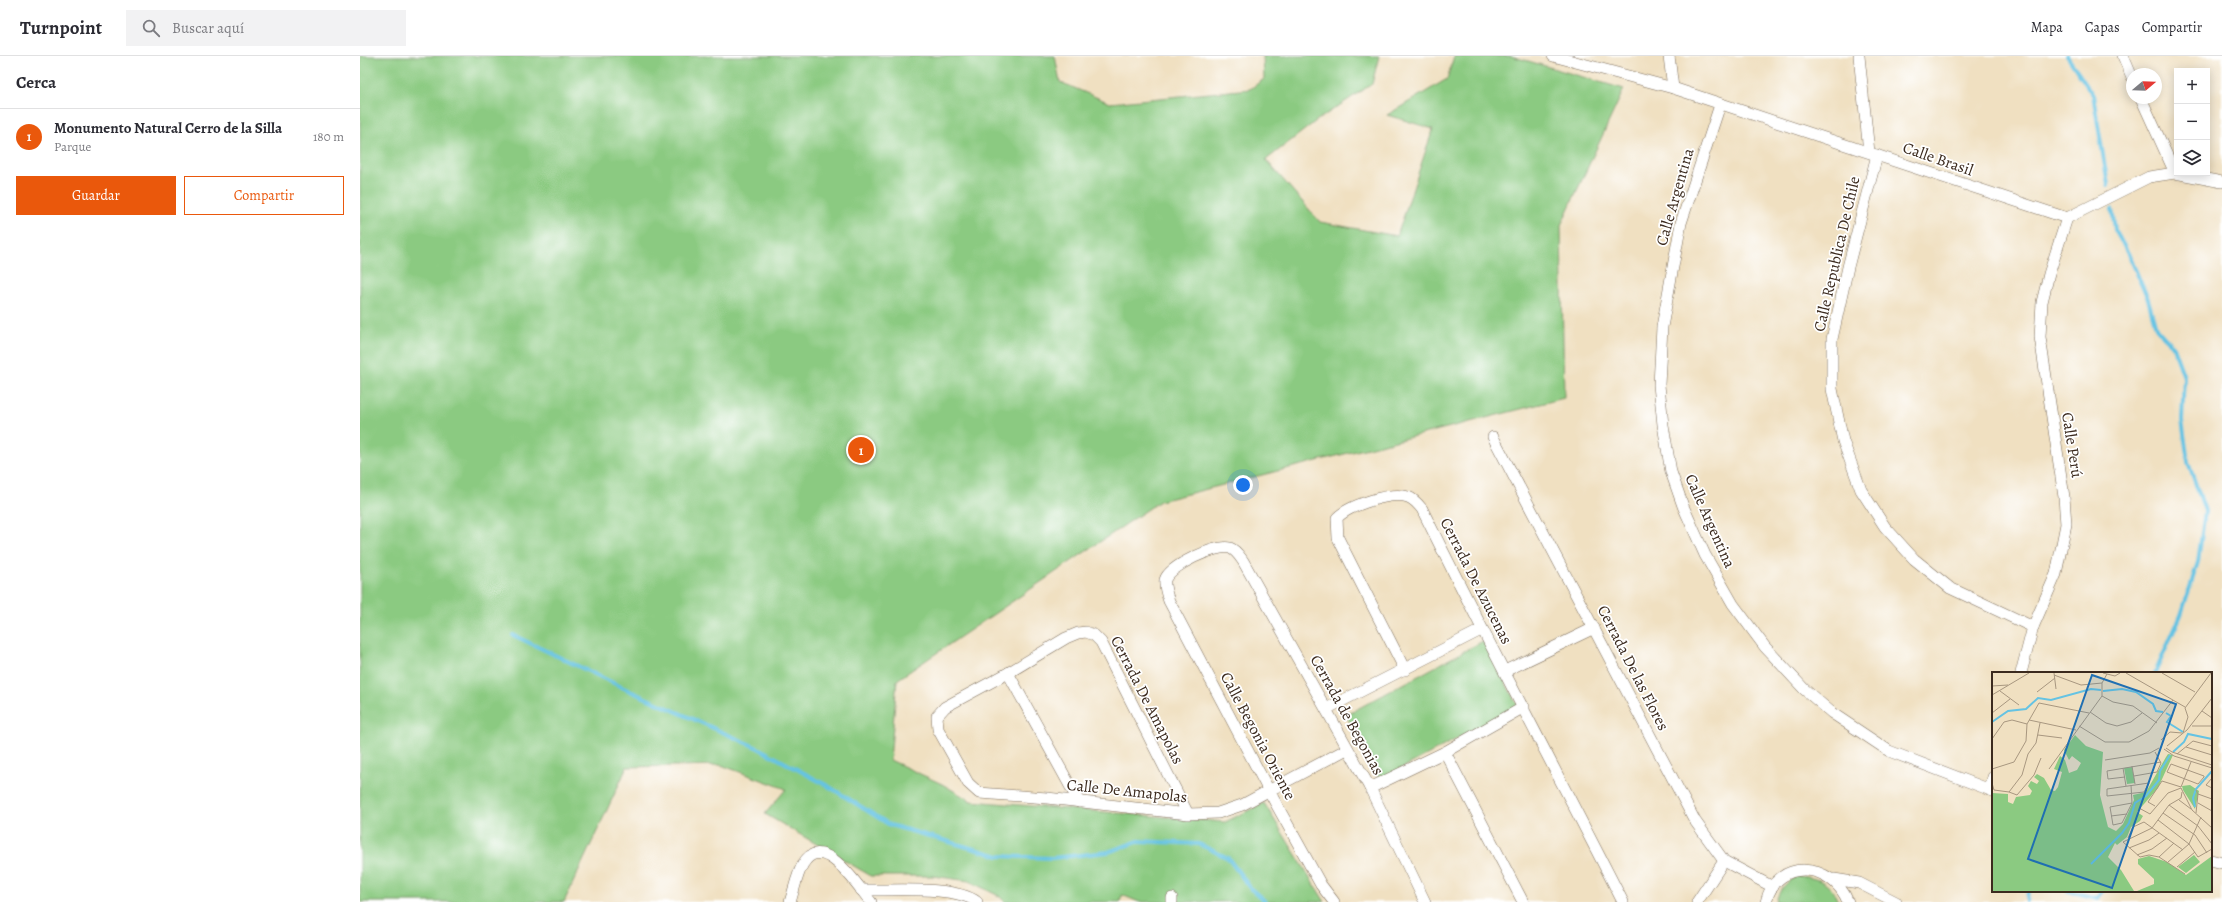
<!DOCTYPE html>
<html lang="es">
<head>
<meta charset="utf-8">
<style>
	:root { --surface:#fff; --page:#f2f2f3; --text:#2b2b33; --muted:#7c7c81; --line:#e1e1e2; --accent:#ea580c }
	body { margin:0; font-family:Alegreya,serif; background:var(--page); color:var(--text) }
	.controls { position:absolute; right:12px; top:12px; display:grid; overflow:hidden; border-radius:0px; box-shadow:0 2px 10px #0003 }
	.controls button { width:36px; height:36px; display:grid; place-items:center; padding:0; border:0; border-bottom:1px solid var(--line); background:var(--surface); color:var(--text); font:20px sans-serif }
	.compass { position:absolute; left:1766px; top:12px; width:36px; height:36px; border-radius:50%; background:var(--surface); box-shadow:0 2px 10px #0003; rotate:71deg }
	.you { position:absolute; left:883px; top:429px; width:14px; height:14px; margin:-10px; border:3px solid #fff; border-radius:50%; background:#1a73e8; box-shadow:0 0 0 6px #1a73e833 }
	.badge { display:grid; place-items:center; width:26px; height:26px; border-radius:50%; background:var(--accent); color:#fff; font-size:13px; font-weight:700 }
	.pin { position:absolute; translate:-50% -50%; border:2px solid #fff; box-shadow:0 1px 4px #0006 }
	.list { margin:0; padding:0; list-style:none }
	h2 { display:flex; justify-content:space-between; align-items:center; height:52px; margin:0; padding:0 16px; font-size:17px }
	h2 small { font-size:13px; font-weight:400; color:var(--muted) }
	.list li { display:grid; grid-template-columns:26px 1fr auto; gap:12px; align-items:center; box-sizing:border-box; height:56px; padding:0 16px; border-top:1px solid var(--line) }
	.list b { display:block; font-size:15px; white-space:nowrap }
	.list p { margin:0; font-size:13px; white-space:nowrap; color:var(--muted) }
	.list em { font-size:13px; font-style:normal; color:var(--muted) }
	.actions { display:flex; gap:8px; padding:12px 16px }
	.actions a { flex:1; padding:9px 0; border:1px solid var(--accent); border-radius:0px; text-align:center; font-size:14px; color:var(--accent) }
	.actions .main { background:var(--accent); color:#fff }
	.icon { flex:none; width:22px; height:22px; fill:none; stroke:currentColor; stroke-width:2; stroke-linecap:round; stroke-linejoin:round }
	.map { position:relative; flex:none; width:1862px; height:846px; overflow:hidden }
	header { display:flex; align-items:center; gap:24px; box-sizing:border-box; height:56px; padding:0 20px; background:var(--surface); border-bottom:1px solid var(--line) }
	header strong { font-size:19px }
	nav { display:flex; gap:22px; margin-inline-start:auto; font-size:14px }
	.search { width:280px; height:36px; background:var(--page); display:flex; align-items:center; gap:10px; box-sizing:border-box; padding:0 14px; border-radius:0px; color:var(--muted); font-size:15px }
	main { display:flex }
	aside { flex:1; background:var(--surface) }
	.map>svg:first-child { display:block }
</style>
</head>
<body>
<header>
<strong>Turnpoint</strong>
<div class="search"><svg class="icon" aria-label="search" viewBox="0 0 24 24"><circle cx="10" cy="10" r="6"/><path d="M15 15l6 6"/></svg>Buscar aquí</div>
<nav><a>Mapa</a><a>Capas</a><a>Compartir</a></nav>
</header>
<main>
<aside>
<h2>Cerca<small></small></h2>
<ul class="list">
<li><span class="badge">1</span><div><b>Monumento Natural Cerro de la Silla</b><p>Parque</p></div><em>180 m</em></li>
</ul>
<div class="actions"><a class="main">Guardar</a><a>Compartir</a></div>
</aside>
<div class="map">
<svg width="1862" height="846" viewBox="0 0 1862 846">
	<rect width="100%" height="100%" fill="#fff"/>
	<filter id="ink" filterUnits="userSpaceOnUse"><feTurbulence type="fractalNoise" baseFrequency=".025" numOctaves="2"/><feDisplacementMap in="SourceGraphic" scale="8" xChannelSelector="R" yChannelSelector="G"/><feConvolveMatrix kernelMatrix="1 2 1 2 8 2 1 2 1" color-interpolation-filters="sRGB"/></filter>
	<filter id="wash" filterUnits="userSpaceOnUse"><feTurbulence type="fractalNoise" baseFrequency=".012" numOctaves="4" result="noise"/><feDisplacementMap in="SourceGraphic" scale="16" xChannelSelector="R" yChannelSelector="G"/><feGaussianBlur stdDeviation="0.9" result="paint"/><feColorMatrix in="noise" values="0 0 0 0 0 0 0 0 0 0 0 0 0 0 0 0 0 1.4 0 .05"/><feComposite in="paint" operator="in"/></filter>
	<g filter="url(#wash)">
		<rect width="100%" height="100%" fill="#f0e0c1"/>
		<g fill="#8bca81" stroke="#637a50">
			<polygon points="0,0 695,0 700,26 750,47 890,33 904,23 903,0 1019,0 1012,28 956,65 906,104 960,166 1037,180 1073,73 1027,59 1087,23 1094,0 1151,0 1264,33 1201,169 1204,342 800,445 537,624 530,704 582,728 611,745 865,766 904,747 965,846 779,846 762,839 760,846 645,846 639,840 609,825 573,820 511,820 405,758 426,733 361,709 267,711 204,846 0,846"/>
			<polygon points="1123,585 1158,650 1020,724 986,659"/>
			<path d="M 1438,820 C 1458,822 1471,826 1478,846 L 1416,846 C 1419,833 1426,826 1438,820 Z"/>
		</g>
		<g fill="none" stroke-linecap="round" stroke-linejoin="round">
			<g stroke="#65c3e3" stroke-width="4">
				<polyline points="1707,0 1733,39 1748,129"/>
				<polyline points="1752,153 1755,174 1769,199 1788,243 1796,272 1813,291 1824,321 1822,364 1828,406 1845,455 1838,506 1821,559 1795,617"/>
				<polyline points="153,579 270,635 398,692 468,730 530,769 639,800 692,802 748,796 779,785 839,788 868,802 891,833 906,846"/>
				<polyline points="1708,835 1737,842 1742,835"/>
				<polyline points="1667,846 1668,835"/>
			</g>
		</g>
	</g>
	<g filter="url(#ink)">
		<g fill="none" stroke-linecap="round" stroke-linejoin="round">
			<defs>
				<g id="street">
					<polyline points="1193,0 1313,32 1707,162 1789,121 1815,117 1862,126"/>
					<polyline points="1309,0 1313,32"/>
					<polyline points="1499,0 1509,96"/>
					<polyline points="1763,0 1772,21"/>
					<polyline points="1781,42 1815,117"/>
					<polyline points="1360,49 1321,167 1302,271 1299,329 1303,369 1311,416 1323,450 1345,499 1373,548 1405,591 1444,633 1472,657 1529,695 1633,735"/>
					<polyline points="1517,99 1488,211 1472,283 1472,333 1483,385 1501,434 1525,471 1554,503 1590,532 1673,571"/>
					<polyline points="1133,381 1335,765 1364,805 1413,831"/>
					<path d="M 1045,614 L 978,482 L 977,462 C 988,450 1031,435 1048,441 C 1054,443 1058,448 1062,453 C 1127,585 1196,715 1263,846"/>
					<polyline points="1145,615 1234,572"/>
					<polyline points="648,617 719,746"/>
					<polyline points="1661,617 1673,571 1696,518 1706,468 1704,441 1680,281 1682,246 1689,218 1707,162"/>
					<polyline points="966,653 1121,574"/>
					<polyline points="1085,696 1163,846"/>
					<polyline points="1010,732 1085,696 1164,651"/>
					<polyline points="1630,734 1633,721"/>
					<polyline points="828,758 741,586 734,579 726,576 718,577 706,582 648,617 585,651 577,660 578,673 608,727 619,737 687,742 828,758 858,757 882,749 987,693"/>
					<polyline points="1851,804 1862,807"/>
					<polyline points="1474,823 1499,827 1536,846"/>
					<path d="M 501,834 C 530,835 594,829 617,846"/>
					<path d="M 430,846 C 434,834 437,818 443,808 C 463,774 499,832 511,846"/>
					<polyline points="812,846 812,842"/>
					<path d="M 974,846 L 961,829 L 909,735 L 809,545 C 807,539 804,531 805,524 C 809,510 856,488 870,492 C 876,494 880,501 883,505 L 1010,732 L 1065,846"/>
					<polyline points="1337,846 1364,805"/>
					<path d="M 1406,846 C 1416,802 1472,805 1488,846"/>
				</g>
			</defs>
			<use href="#street" stroke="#7a6a57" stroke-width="12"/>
			<use href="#street" stroke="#fff" stroke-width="11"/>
		</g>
	</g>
	<g text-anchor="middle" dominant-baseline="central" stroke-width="3.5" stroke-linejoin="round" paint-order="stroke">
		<g font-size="16" fill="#3b2a1e" stroke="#fff">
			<text transform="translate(1578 103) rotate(19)">Calle Brasil</text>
			<text transform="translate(1315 141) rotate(-74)">Calle Argentina</text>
			<text transform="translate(1477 198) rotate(-77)">Calle Republica De Chile</text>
			<text transform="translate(1712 389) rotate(81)">Calle Perú</text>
			<text transform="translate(1350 465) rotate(66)">Calle Argentina</text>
			<text transform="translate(1116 525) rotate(63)">Cerrada De Azucenas</text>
			<text transform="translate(1273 612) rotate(63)">Cerrada De las Flores</text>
			<text transform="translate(787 644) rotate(63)">Cerrada De Amapolas</text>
			<text transform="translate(987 659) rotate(61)">Cerrada de Begonias</text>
			<text transform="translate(898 680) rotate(62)">Calle Begonia Oriente</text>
			<text transform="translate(767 735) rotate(6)">Calle De Amapolas</text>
		</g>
	</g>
	<g transform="translate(1632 616)">
		<rect width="220" height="220" fill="#f0e0c1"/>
		<path d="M 83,63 L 94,74 L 111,80 L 108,123 L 116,155 L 124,159 L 131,152 L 142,128 L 141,123 L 154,120 L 174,85 L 176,82 L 181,83 L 166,116 L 145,140 L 151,144 L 148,149 L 139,155 L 135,165 L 125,173 L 123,171 L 116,185 L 129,198 L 142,219 L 0,219 L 0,121 L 16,122 L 16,130 L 21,132 L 24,125 L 38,123 L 40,119 L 36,114 L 39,109 L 45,112 L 47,109 L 42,105 L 45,102 L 52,106 L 59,118 L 63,119 L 66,115 L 70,100 L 62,97 L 68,84 L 73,88 L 77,101 L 85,98 L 89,91 L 80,84 L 77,88 L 72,78 ZM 140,95 L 143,111 L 135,112 L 132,96 ZM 198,113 L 207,119 L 203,137 L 191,118 L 190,114 ZM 202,183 L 208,190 L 194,201 L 186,195 ZM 157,184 L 175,190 L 194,203 L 220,184 L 220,219 L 145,219 L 162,212 L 162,207 L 146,192 L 146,187 Z" fill="#8bca81"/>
		<path fill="none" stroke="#65c3e3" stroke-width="2" d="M 111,19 L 130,17 L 144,20 L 161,32 L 164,39 L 171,40M 174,41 L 179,44 L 175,50 L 191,60M 0,50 L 16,39 L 34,37 L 46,26 L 59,28 L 99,17 L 109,18M 181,80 L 192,70 L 196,62 L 220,67M 203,135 L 201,126 L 204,117 L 220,99M 99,192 L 130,161 L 137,151 L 143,131 L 154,124 L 167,108 L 168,99 L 178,83"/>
		<path fill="none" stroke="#a89780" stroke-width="1" d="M 62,1 L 64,17M 111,1 L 123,4 L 128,1M 134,1 L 193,35M 170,1 L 203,20M 62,3 L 89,13 L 110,11M 0,14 L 16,13M 8,19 L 27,33M 45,20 L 63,6M 0,23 L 37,1M 110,24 L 121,30 L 141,34 L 165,51M 210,39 L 220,46M 98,40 L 114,51 L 125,54 L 139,50 L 150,41M 0,41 L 18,27M 37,48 L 84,58M 87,54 L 113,70 L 137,70 L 157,59 L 181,28M 200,54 L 220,54M 191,61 L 196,45 L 193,36 L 219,1M 46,63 L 70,66M 0,67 L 12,50 L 20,48 L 35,52M 169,68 L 178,60 L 190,61M 175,74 L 195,58 L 220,26M 194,75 L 220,83M 174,76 L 180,80 L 220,93M 172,77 L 182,84 L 220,96M 185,82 L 201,69 L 220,74M 113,88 L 158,81 L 167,76M 179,92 L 212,104 L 212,105 L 206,112 L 175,100 ZM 140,94 L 143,112M 131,96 L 134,114M 0,97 L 22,90 L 34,69 L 35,52 L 47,31 L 97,41M 57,97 L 110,24 L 110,11 L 115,2M 142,104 L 165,100 L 169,91 L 163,80M 133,105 L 116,107 L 115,99 L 169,90M 220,106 L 214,113 L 220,116M 0,111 L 2,118 L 17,120 L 25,123 L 42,103 L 49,86M 157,111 L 152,120 L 115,124 L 115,117 ZM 139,113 L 140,131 L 130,151 L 121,153 L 118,135 L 140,131M 189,115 L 199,90M 189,116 L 200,138 L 220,156M 204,118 L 206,122 L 204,141M 17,120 L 30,103 L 36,82 L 44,71 L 48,51M 190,120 L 189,126 L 177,133 L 160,156 L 131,170 L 148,185 L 157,183 L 167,185 L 193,202M 206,122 L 220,127M 187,128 L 199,137M 206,131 L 220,139M 177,133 L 206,154 L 220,172M 163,134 L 156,130 L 170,109 L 189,115M 147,136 L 158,142 L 176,121 L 189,116M 171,141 L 203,163 L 215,181M 119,144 L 135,142M 166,148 L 197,172 L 206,185 L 220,177M 136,166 L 141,155 L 152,150 L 191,178M 137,176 L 157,168 L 167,161M 145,183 L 160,177 L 175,166M 167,185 L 182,171M 176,190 L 197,172 L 209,145M 185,195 L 203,180"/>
		<path fill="#1f6fb2" fill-opacity="0.15" stroke="#1f6fb2" stroke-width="2" d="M 100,3 L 184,32 L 120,216 L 36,187 Z"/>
		<rect width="220" height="220" fill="none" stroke="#3b2a1e" stroke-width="2"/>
	</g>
</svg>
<div class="controls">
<button>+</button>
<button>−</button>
<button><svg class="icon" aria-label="layers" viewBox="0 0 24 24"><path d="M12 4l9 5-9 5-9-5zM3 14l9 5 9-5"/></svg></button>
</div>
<svg class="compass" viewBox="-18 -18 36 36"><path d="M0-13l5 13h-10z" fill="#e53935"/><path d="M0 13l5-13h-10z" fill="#7c7c81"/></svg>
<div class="you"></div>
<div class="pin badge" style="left:501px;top:394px">1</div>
</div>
</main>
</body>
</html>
